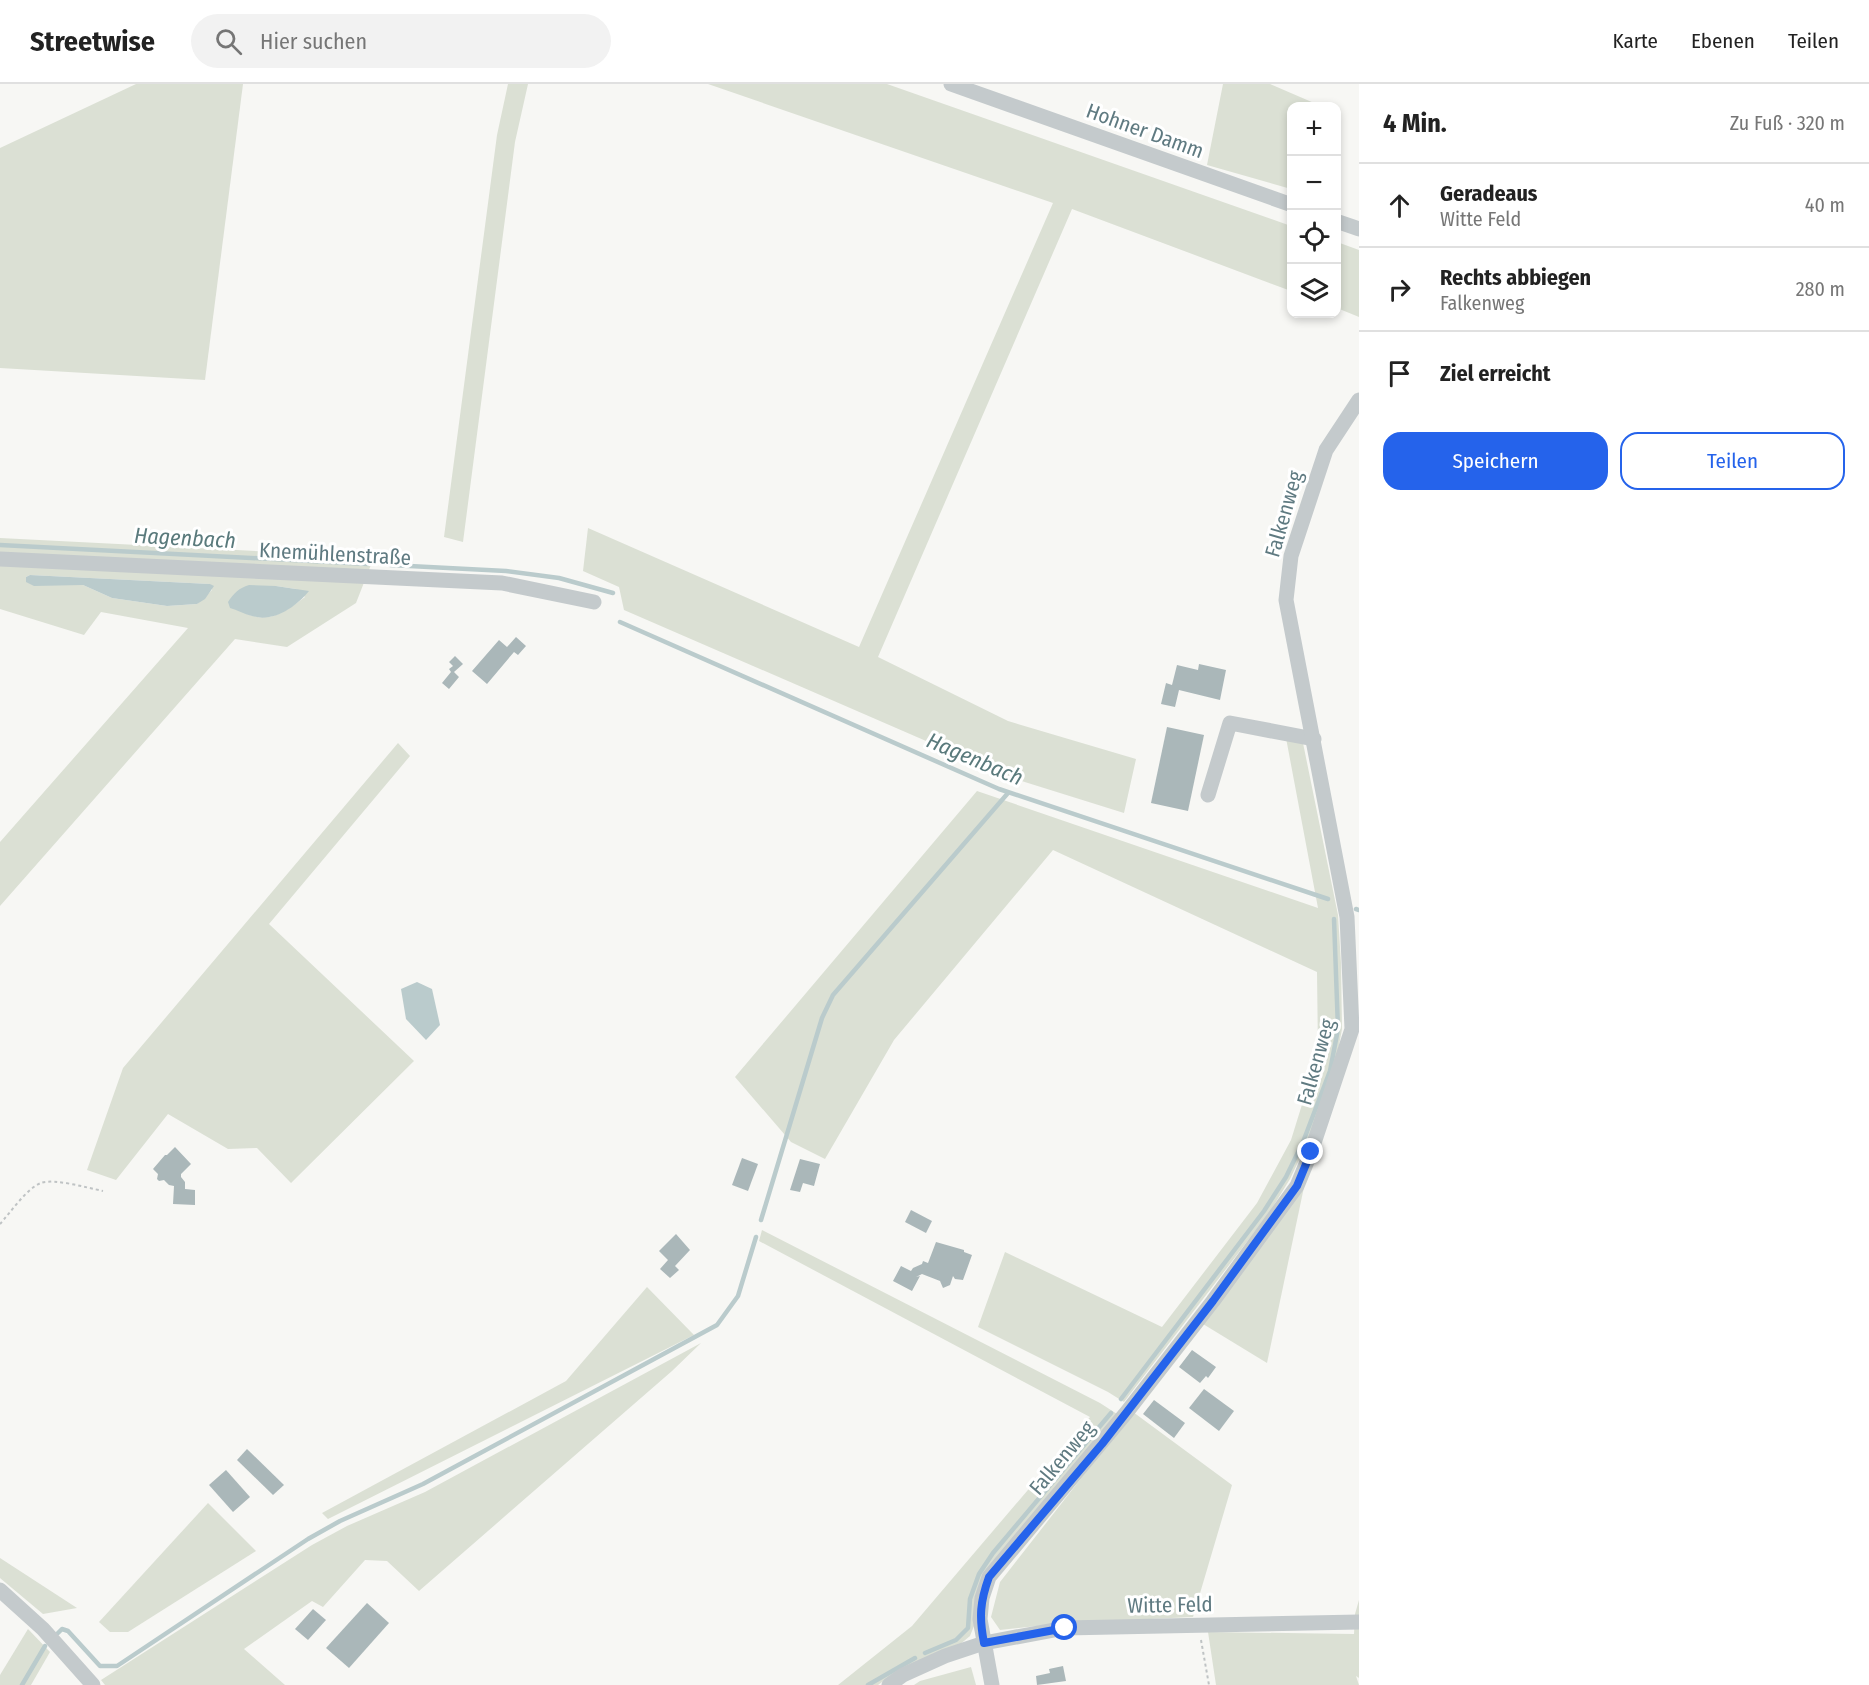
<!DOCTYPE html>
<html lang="de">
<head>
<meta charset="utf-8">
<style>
	:root { --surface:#fff; --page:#f2f2f2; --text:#222; --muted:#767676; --line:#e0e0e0; --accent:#2563eb }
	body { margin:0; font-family:"Fira Sans Condensed",sans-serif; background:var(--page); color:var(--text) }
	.controls { position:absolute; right:18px; top:18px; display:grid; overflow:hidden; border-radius:12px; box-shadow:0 3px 9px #0003 }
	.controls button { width:54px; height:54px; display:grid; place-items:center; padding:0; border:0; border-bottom:2px solid var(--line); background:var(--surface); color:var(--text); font:30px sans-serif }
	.stop { position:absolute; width:18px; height:18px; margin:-14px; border:4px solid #2563eb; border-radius:50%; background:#fff }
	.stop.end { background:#2563eb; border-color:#fff; box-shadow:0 2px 6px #0008 }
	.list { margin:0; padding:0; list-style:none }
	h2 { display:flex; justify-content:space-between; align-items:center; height:78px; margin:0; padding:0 24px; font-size:26px }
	h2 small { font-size:20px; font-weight:400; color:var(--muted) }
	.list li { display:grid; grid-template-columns:39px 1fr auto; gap:18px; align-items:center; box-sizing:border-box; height:84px; padding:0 24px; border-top:2px solid var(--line) }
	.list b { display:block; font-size:22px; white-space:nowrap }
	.list p { margin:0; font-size:20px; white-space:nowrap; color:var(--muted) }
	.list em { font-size:20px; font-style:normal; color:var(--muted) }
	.actions { display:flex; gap:12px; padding:18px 24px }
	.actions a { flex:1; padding:14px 0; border:2px solid var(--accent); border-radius:18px; text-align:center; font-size:21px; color:var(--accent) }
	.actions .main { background:var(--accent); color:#fff }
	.icon { flex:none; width:33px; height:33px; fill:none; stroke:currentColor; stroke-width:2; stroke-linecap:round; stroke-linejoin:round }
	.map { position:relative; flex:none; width:1359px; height:1601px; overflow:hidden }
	header { display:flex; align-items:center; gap:36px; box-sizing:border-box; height:84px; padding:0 30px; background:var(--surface); border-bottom:2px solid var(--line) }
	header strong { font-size:28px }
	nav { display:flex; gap:33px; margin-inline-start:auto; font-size:21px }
	.search { width:420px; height:54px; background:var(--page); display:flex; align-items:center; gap:15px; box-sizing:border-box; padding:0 21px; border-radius:33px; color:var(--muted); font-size:22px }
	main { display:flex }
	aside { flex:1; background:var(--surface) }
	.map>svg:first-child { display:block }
</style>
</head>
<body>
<header>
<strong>Streetwise</strong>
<div class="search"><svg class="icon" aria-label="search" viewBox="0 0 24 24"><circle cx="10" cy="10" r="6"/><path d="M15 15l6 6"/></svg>Hier suchen</div>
<nav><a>Karte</a><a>Ebenen</a><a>Teilen</a></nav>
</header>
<main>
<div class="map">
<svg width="1359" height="1601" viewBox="0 0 1359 1601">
	<rect width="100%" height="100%" fill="#f7f7f4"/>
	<g fill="#dbe0d4" fill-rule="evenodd">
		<polygon points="136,0 243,0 205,296 0,284 0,64"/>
		<polygon points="508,0 528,0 515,58 463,458 444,453 497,51"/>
		<polygon points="708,0 887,0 1291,142 1291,207 1072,125 878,573 1008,637 1136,675 1124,729 1009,693 624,526 619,503 583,487 588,444 859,563 1053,119"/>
		<polygon points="1223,0 1270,0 1321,22 1292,22 1291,105 1207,81"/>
		<polygon points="1337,158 1359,166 1359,233 1337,224"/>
		<path d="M 0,454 L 374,473 L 356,519 L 287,563 L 235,555 L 0,822 L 0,758 L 188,544 L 101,528 L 84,551 L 0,525 ZM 30,491 L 210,500 L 212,506 L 197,520 L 167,522 L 112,514 L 83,501 L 59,501 L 26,493 ZM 276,502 L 296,505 L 305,513 C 284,528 269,541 243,528 Z"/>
		<polygon points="1286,654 1303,659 1338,831 1341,879 1342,945 1334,988 1307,1059 1290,1095 1269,1129 1124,1318 1108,1308 978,1243 1005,1168 1162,1243 1257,1119 1291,1056 1318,969 1317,888 1053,766 894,956 825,1075 791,1058 735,993 977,707 1318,824"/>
		<polygon points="398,659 410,672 269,840 414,977 291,1099 257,1064 228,1065 168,1030 116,1096 87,1086 123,984"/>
		<polygon points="1304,1103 1267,1279 1203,1240"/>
		<polygon points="762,1146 1100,1319 1117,1330 985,1492 976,1537 970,1552 958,1562 896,1588 878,1601 838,1601 912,1542 1090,1333 759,1157"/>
		<polygon points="647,1203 694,1251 328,1435 322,1429 566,1297"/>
		<polygon points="701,1259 672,1287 419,1507 387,1477 365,1476 323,1523 312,1517 244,1565 285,1601 105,1601 101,1596 312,1461 347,1442 425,1408"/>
		<polygon points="1133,1328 1232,1401 1193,1533 1065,1539 1000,1546 991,1533 1000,1498"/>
		<polygon points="208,1419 256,1467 128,1548 110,1548 99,1538"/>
		<polygon points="0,1474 77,1524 43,1530 0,1494"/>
		<polygon points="1359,1516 1359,1594 1356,1592 1359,1601 1216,1601 1208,1548 1354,1550 1355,1530"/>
		<polygon points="28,1545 50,1568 31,1601 0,1601 0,1591"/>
		<polygon points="971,1583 976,1601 914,1601 920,1597"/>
	</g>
	<g fill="#bacbcc">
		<polygon points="30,491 210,500 214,502 205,515 197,520 167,522 112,514 83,501 34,502 26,498 26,493"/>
		<path d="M 249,501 L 276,502 L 309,507 C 296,523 273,539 252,532 C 244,530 237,526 230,524 L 228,518 C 234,509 239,504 249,501 Z"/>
		<polygon points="417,898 432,905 440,941 426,956 406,935 401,905"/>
	</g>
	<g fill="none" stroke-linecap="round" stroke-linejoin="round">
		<g stroke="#bacbcc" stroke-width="4.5">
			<polyline points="0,461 368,480"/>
			<polyline points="390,481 506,487 559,494 613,509"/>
			<polyline points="620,538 999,705 1328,815"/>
			<polyline points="1356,825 1359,826"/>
			<polyline points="761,1136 822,934 833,911 1008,709"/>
			<polyline points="1121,1315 1264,1127 1286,1093 1303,1058 1330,987 1338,945 1334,835"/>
			<polyline points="58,1549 62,1545 68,1547 100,1582 117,1582 308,1455 340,1437 423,1400 717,1241 738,1212 756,1153"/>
			<polyline points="925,1569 956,1556 968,1544 970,1515 979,1490 993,1469 1111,1329"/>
			<polyline points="22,1601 45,1562"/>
			<polyline points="868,1601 915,1574"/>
		</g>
	</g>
	<g fill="#aab7b9">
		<polygon points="516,553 526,562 518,571 514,568 487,600 472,587 499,556 507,563"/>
		<polygon points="455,572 463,580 454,588 459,593 449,605 442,599 451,588 449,585 453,582 449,578"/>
		<polygon points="1199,580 1226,586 1220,616 1179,606 1175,623 1161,620 1166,599 1172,601 1177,581 1198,586"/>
		<polygon points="1167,643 1204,651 1188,727 1151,719"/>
		<polygon points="175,1063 191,1080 181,1090 181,1093 185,1098 185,1105 195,1106 195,1121 173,1120 174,1102 169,1101 164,1096 159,1097 157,1095 158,1090 153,1085 165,1071 167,1071"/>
		<polygon points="742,1074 758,1080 748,1107 732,1101"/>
		<polygon points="800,1075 820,1080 814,1102 803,1099 800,1108 790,1106"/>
		<polygon points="911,1126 932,1137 926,1149 905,1138"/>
		<polygon points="676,1150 690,1166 675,1182 679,1186 670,1194 660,1185 668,1176 659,1167"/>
		<polygon points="936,1158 964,1166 964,1168 972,1171 963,1196 955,1195 953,1192 950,1201 943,1204 940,1197 922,1190 916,1193 920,1192 912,1207 893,1197 901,1182 911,1187 913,1184 922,1180 923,1177 928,1179"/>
		<polygon points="1192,1266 1216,1283 1208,1294 1206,1292 1200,1299 1179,1283"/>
		<polygon points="1204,1305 1234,1327 1219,1347 1189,1324"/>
		<polygon points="1154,1316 1185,1339 1174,1354 1143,1330"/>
		<polygon points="247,1365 284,1401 273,1411 237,1376"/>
		<polygon points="226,1386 250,1413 233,1428 209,1401"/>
		<polygon points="367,1519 389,1539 349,1584 326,1564"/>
		<polygon points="313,1525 326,1536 308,1556 295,1545"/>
		<polygon points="1063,1582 1066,1597 1037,1601 1036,1592 1050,1589 1049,1585"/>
	</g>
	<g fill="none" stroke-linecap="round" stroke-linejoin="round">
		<g stroke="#bfc3c4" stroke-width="2" stroke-dasharray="3 3" stroke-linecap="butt">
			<path d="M 0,1140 C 10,1129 27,1104 41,1099 C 54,1094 88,1104 103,1107"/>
			<polyline points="1201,1556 1209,1601"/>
		</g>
		<g stroke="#c4cacc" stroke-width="15">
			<polyline points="951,0 1292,121"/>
			<polyline points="1336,137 1359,145"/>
			<polyline points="0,475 502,499 594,518"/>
			<polyline points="1208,711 1230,639 1314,655"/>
			<polyline points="0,1506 43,1545 93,1601"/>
			<polyline points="889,1601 903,1591 945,1572 984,1559 1065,1544 1359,1538"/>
			<polyline points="992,1601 980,1535 982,1514 989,1493 1126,1329 1213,1217 1297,1102 1311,1068 1352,945 1347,833 1286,516 1291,472 1326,366 1359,316"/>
		</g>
	</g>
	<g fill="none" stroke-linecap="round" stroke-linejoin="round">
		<path stroke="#2563eb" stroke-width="8" d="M 1065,1544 L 984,1559 C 979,1533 980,1518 989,1493 L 1102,1360 L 1213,1217 L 1297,1102 L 1311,1068"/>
	</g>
	<g text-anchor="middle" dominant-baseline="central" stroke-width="6" stroke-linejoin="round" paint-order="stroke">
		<g font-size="21" fill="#5f7a81" stroke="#fff">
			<text transform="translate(1145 47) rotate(20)">Hohner Damm</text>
			<text transform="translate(1284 430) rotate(-74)">Falkenweg</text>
			<text transform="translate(335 470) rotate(3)">Knemühlenstraße</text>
			<text transform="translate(1316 978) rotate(-74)">Falkenweg</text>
			<text transform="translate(1062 1374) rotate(-50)">Falkenweg</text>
			<text transform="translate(1170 1521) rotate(-1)">Witte Feld</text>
		</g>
		<g font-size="22" font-style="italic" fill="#5a7a7c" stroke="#fff">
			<text transform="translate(185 454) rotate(3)">Hagenbach</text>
			<text transform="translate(975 675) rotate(23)">Hagenbach</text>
		</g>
	</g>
</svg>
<div class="controls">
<button>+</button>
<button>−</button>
<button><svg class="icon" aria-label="locate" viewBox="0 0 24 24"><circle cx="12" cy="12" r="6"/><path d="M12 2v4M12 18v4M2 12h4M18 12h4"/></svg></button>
<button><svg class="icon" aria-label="layers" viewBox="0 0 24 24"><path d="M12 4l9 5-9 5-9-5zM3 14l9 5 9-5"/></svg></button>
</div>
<div class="stop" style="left:1065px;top:1544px"></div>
<div class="stop end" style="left:1311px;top:1068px"></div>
</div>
<aside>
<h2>4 Min.<small>Zu Fuß · 320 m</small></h2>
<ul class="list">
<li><svg class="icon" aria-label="ahead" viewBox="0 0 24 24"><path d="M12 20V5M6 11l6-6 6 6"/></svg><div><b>Geradeaus</b><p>Witte Feld</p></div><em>40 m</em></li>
<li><svg class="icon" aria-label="right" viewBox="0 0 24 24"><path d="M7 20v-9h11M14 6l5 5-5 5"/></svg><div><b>Rechts abbiegen</b><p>Falkenweg</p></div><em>280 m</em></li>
<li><svg class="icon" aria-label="arrive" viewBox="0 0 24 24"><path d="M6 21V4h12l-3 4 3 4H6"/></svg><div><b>Ziel erreicht</b></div></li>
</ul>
<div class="actions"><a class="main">Speichern</a><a>Teilen</a></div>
</aside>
</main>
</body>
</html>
